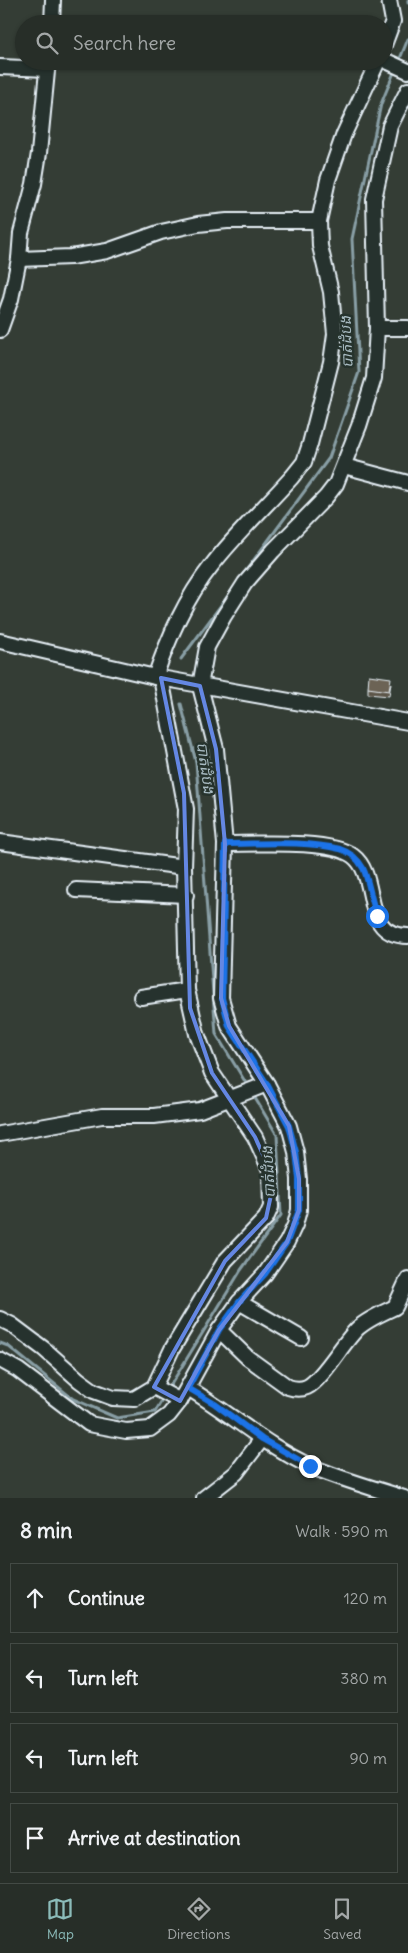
<!DOCTYPE html>
<html lang="en">
<head>
<meta charset="utf-8">
<style>
	:root { --surface:#272e28; --page:#2f3630; --text:#f1f3f6; --muted:#a4a8a8; --line:#434a45; --accent:#8bbbb9 }
	body { margin:0; font-family:Delius,"Noto Sans Khmer",sans-serif; background:var(--page); color:var(--text) }
	.stop { position:absolute; width:15px; height:15px; margin:-11px; border:4px solid #1a73e8; border-radius:50%; background:#fff }
	.stop.end { background:#1a73e8; border-color:#fff; box-shadow:0 1px 5px #0008 }
	.list { margin:0; padding:0; list-style:none }
	h2 { display:flex; justify-content:space-between; align-items:center; height:65px; margin:0; padding:0 20px; font-size:21px }
	h2 small { font-size:16px; font-weight:400; color:var(--muted) }
	.list li { display:grid; grid-template-columns:32px 1fr auto; gap:15px; align-items:center; box-sizing:border-box; height:70px; margin:0 10px 10px; padding:0 10px; border:1px solid var(--line); border-radius:0px }
	.list b { display:block; font-size:19px; white-space:nowrap }
	.list em { font-size:16px; font-style:normal; color:var(--muted) }
	.icon { flex:none; width:28px; height:28px; fill:none; stroke:currentColor; stroke-width:2; stroke-linecap:round; stroke-linejoin:round }
	.map { position:relative; flex:none; width:408px; height:1498px; overflow:hidden }
	.search { position:absolute; background:var(--surface); box-shadow:0 1px 4px #0004; left:15px; right:15px; top:15px; height:55px; display:flex; align-items:center; gap:12px; box-sizing:border-box; padding:0 18px; border-radius:28px; color:var(--muted); font-size:19px }
	.sheet { height:385px; background:var(--surface) }
	nav { display:flex; justify-content:space-around; align-items:center; box-sizing:border-box; height:70px; border-top:1px solid var(--line); background:var(--surface); font-size:14px; color:var(--muted) }
	nav a { display:grid; justify-items:center; gap:2px }
	nav .on { color:var(--accent) }
	.map>svg:first-child { display:block }
</style>
</head>
<body>
<div class="map">
<svg width="408" height="1498" viewBox="0 0 408 1498">
	<rect width="100%" height="100%" fill="#343d35"/>
	<filter id="ink" filterUnits="userSpaceOnUse"><feTurbulence type="fractalNoise" baseFrequency=".02" numOctaves="2"/><feDisplacementMap in="SourceGraphic" scale="10" xChannelSelector="R" yChannelSelector="G"/><feConvolveMatrix kernelMatrix="1 2 1 2 8 2 1 2 1" color-interpolation-filters="sRGB"/></filter>
	<g filter="url(#ink)">
		<g fill="none" stroke-linecap="round" stroke-linejoin="round">
			<g stroke="#899fa6" stroke-width="3">
				<polyline points="408,0 408,3"/>
				<polyline points="399,61 408,39"/>
				<polyline points="242,576 329,458 359,372 352,239 381,104 395,70"/>
				<polyline points="181,659 236,585"/>
				<polyline points="181,704 196,762 216,1034 249,1088"/>
				<polyline points="0,1343 8,1346 73,1399 117,1418 155,1412 164,1397"/>
				<polyline points="167,1391 241,1270 281,1215 277,1135 252,1093"/>
			</g>
			<defs>
				<g id="minor">
					<polyline points="52,24 53,0"/>
					<polyline points="384,45 393,21 389,0"/>
					<polyline points="384,60 408,71"/>
					<polyline points="0,67 47,69"/>
					<polyline points="19,259 71,257 107,251 161,232 198,224 227,221 319,221"/>
					<polyline points="377,328 408,328"/>
					<polyline points="0,330 11,299 19,259 21,233 34,184 39,153 48,61"/>
					<polyline points="344,466 408,483"/>
					<polyline points="0,641 155,677 408,722"/>
					<path d="M 155,677 C 169,637 185,599 212,565 C 236,534 266,506 292,477 L 304,462 L 310,444 L 331,362 L 335,334 L 331,292 L 320,246 L 319,221 L 328,180 L 344,134 L 378,61"/>
					<polyline points="0,842 184,867"/>
					<path d="M 225,844 C 254,844 331,839 353,856 C 381,877 359,936 408,936"/>
					<polyline points="76,890 186,895"/>
					<polyline points="141,997 187,990"/>
					<polyline points="0,1134 102,1116 154,1116 200,1110 267,1084"/>
					<polyline points="239,1302 301,1338"/>
					<polyline points="0,1319 12,1325 44,1349 79,1380 94,1391 113,1398 134,1399 154,1387 172,1349 225,1261 266,1218 271,1207 270,1170 255,1137 212,1073 197,1034 187,990 184,867 186,809 161,678"/>
					<path d="M 219,1330 L 248,1358 L 288,1387 C 294,1389 300,1390 307,1387 C 323,1379 343,1342 358,1328 C 368,1319 382,1313 395,1307 L 408,1279"/>
					<polyline points="0,1360 18,1370 89,1424 126,1431 150,1429 169,1415 180,1401 219,1330 239,1302 265,1274 287,1242 295,1225 299,1210 299,1179 296,1152 289,1126 267,1084 229,1026 221,998 225,844 216,749 200,686 207,647 224,616 245,583 273,551 326,497 336,484 359,426 374,378 377,328 374,199 390,126 408,90"/>
					<polyline points="154,1387 180,1401"/>
					<path d="M 188,1388 C 230,1413 266,1446 310,1466 C 340,1479 373,1488 404,1498"/>
					<polyline points="204,1498 236,1473 262,1439"/>
				</g>
			</defs>
			<use href="#minor" stroke="#e8f1f8" stroke-width="18"/>
			<use href="#minor" stroke="#26332d" stroke-width="14"/>
		</g>
		<polygon fill="#5d5649" stroke="#e8f1f8" points="391,683 389,696 368,694 368,688"/>
		<polygon fill="#6c6455" stroke="#e8f1f8" points="369,675 391,678 389,691 368,688"/>
	</g>
	<g fill="none" stroke-linecap="round" stroke-linejoin="round" filter="url(#ink)">
		<path stroke="#1a73e8" stroke-width="6" d="M 310,1466 L 262,1439 L 215,1404 L 188,1388 L 219,1330 L 239,1302 L 265,1274 L 287,1242 L 299,1210 L 299,1179 L 296,1152 L 289,1126 L 267,1084 L 229,1026 L 222,998 L 225,844 C 262,844 303,840 340,849 C 350,852 358,859 363,868 C 369,880 371,901 377,916"/>
	</g>
	<path fill="none" stroke="#6487e3" stroke-width="4" stroke-linejoin="round" d="M 161,678 L 200,686 L 216,749 L 225,844 L 221,998 L 229,1026 L 289,1126 L 299,1179 L 299,1210 L 287,1242 L 219,1330 L 180,1401 L 154,1387 L 225,1261 L 266,1218 L 271,1195 L 270,1170 L 255,1137 L 212,1073 L 190,1008 L 184,793 Z"/>
	<g text-anchor="middle" dominant-baseline="central" stroke-width="5" stroke-linejoin="round" paint-order="stroke">
		<g font-size="15" font-style="italic" fill="#a8bbc2" stroke="#26332d">
			<text transform="translate(346 342) rotate(-92)">បាត់ដំបង</text>
			<text transform="translate(206 768) rotate(82)">បាត់ដំបង</text>
			<text transform="translate(268 1172) rotate(-93)">បាត់ដំបង</text>
		</g>
	</g>
</svg>
<div class="stop" style="left:377px;top:916px"></div>
<div class="stop end" style="left:310px;top:1466px"></div>
<div class="search"><svg class="icon" aria-label="search" viewBox="0 0 24 24"><circle cx="10" cy="10" r="6"/><path d="M15 15l6 6"/></svg>Search here</div>
</div>
<section class="sheet">
<h2>8 min<small>Walk · 590 m</small></h2>
<ul class="list">
<li><svg class="icon" aria-label="ahead" viewBox="0 0 24 24"><path d="M12 20V5M6 11l6-6 6 6"/></svg><div><b>Continue</b></div><em>120 m</em></li>
<li><svg class="icon" aria-label="left" viewBox="0 0 24 24"><path d="M17 20v-9H6M10 6l-5 5 5 5"/></svg><div><b>Turn left</b></div><em>380 m</em></li>
<li><svg class="icon" aria-label="left" viewBox="0 0 24 24"><path d="M17 20v-9H6M10 6l-5 5 5 5"/></svg><div><b>Turn left</b></div><em>90 m</em></li>
<li><svg class="icon" aria-label="arrive" viewBox="0 0 24 24"><path d="M6 21V4h12l-3 4 3 4H6"/></svg><div><b>Arrive at destination</b></div></li>
</ul>
</section>
<nav>
<a class="on"><svg class="icon" aria-label="map" viewBox="0 0 24 24"><path d="M3 6l6-2 6 2 6-2v14l-6 2-6-2-6 2zM9 4v14M15 6v14"/></svg>Map</a>
<a><svg class="icon" aria-label="directions" viewBox="0 0 24 24"><path d="M12 3l9 9-9 9-9-9zM9 14v-3h6M13 9l2 2-2 2"/></svg>Directions</a>
<a><svg class="icon" aria-label="saved" viewBox="0 0 24 24"><path d="M7 4h10v16l-5-4-5 4z"/></svg>Saved</a>
</nav>
</body>
</html>
